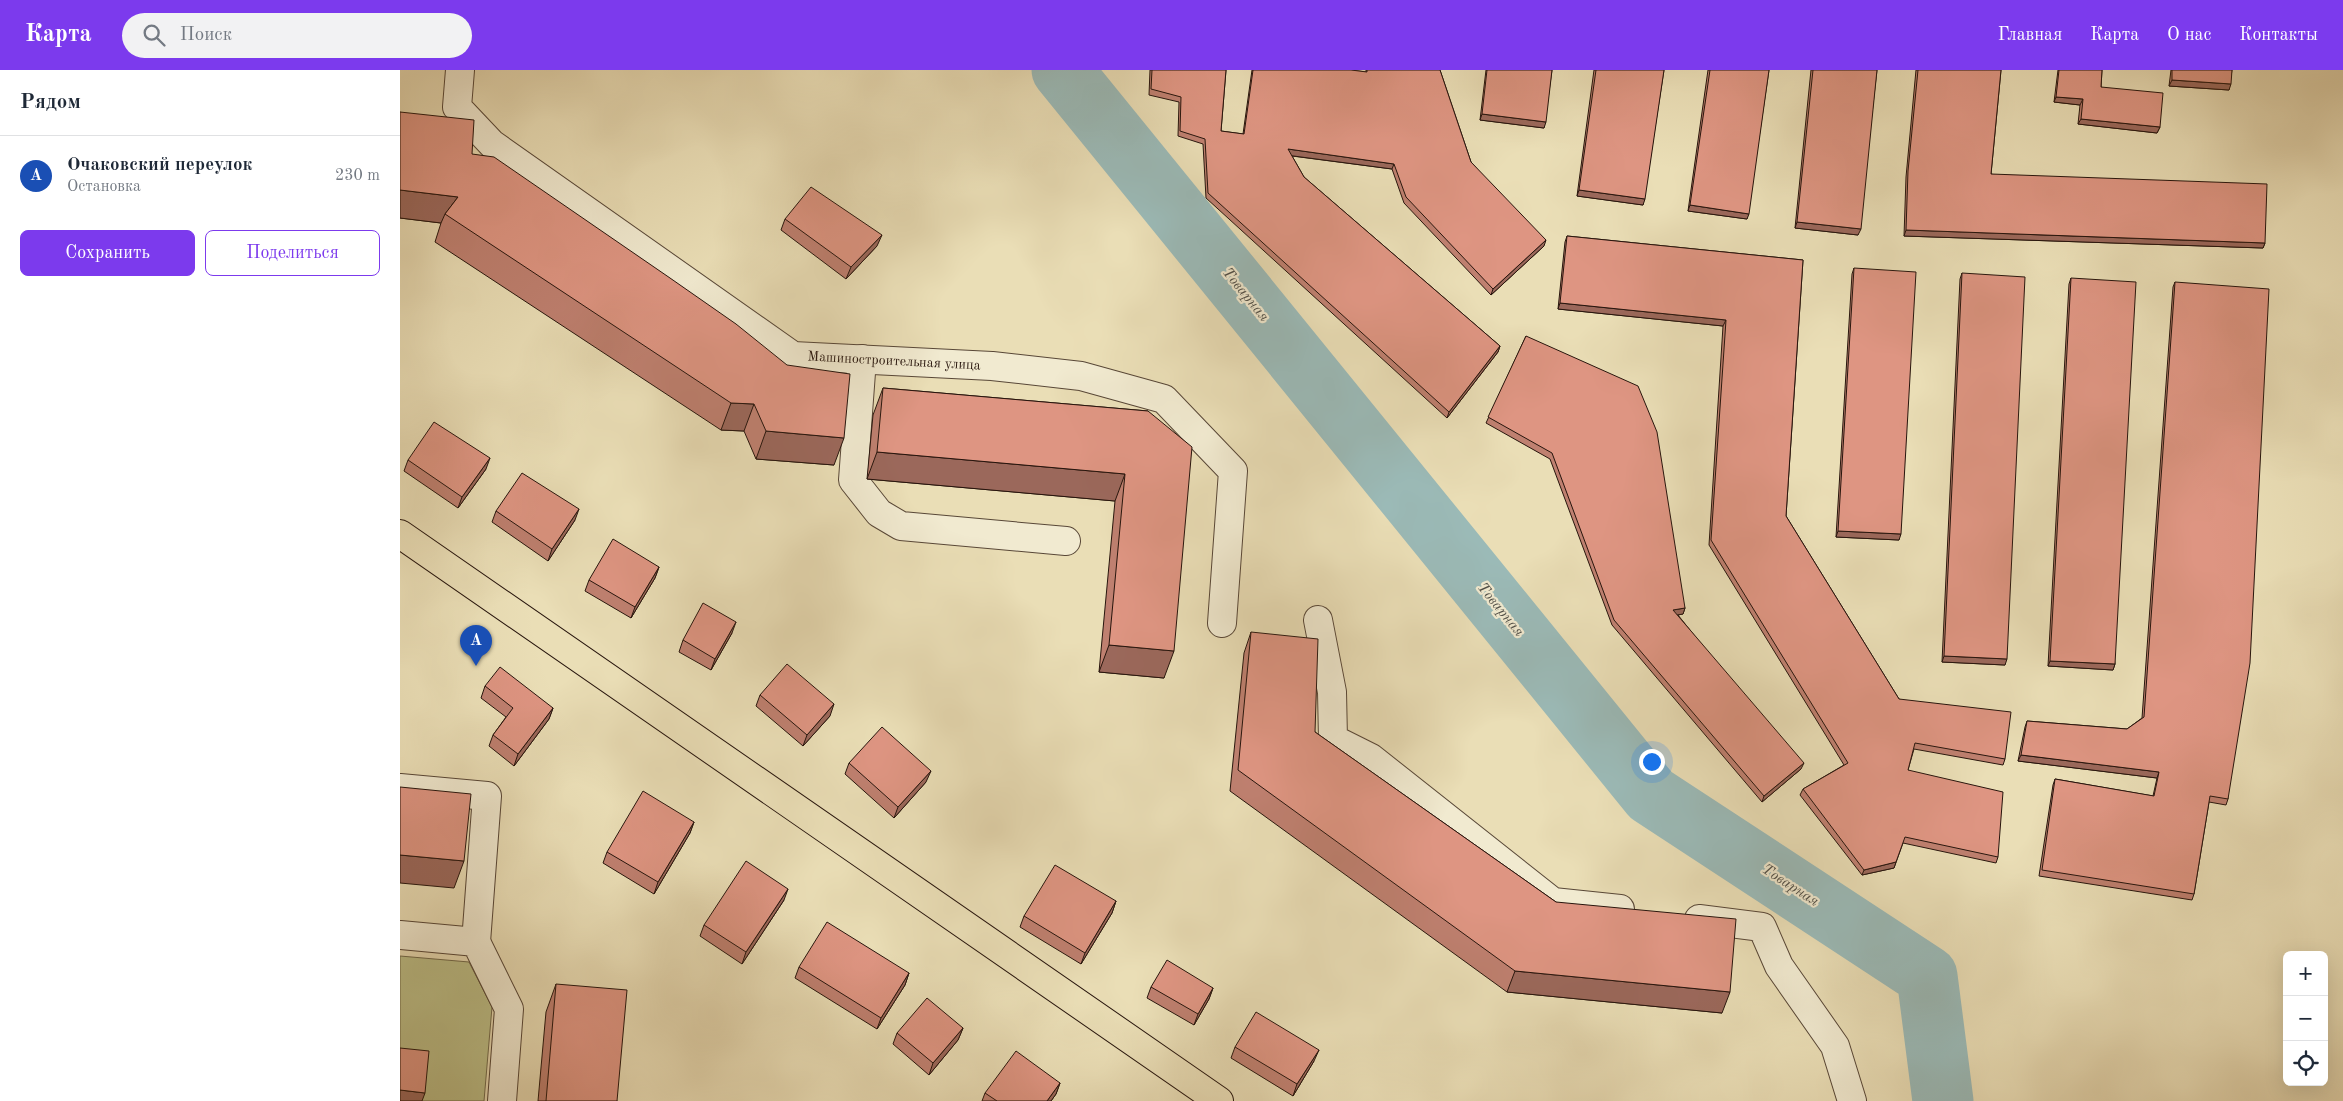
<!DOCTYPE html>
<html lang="ru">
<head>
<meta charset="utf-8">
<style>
	:root { --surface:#fff; --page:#f2f2f3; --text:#1f2937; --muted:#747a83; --line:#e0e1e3; --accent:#7c3aed }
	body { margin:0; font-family:"Old Standard TT",serif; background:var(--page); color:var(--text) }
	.controls { position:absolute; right:15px; bottom:15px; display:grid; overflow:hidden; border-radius:8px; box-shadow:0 5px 20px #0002 }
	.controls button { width:45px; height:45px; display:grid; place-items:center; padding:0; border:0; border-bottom:1px solid var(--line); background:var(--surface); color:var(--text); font:25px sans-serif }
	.you { position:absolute; left:1251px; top:691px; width:18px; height:18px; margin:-12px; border:4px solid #fff; border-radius:50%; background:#1a73e8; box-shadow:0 0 0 8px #1a73e833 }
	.badge { display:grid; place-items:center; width:32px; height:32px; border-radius:50%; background:var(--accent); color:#fff; font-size:16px; font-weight:700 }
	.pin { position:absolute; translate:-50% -41px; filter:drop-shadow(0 1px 2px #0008) }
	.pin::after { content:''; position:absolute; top:26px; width:18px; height:15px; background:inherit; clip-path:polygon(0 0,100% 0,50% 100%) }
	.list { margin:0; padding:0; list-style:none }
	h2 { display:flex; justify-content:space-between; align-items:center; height:65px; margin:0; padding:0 20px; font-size:21px }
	h2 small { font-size:16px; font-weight:400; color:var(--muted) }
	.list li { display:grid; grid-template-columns:32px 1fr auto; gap:15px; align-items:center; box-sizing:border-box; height:80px; padding:0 20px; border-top:1px solid var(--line) }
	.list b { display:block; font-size:19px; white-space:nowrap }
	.list p { margin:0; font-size:16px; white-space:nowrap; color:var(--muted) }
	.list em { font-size:16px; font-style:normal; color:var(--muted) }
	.actions { display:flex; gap:10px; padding:15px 20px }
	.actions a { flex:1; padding:11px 0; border:1px solid var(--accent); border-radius:8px; text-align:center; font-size:18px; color:var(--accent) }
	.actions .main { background:var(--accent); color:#fff }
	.icon { flex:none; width:28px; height:28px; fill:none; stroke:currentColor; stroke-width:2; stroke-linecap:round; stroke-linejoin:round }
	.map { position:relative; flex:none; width:1943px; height:1031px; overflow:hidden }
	header { display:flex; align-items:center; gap:30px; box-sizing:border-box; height:70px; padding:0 25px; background:var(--accent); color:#fff }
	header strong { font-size:24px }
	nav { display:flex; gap:28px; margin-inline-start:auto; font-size:18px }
	.search { width:350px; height:45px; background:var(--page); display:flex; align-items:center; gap:12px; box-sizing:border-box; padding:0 18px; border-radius:28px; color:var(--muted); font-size:19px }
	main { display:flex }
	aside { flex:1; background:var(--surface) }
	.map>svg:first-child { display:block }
</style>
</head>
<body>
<header>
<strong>Карта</strong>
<div class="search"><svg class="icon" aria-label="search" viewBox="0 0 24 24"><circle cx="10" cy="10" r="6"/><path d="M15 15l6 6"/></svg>Поиск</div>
<nav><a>Главная</a><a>Карта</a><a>О нас</a><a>Контакты</a></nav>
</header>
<main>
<aside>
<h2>Рядом<small></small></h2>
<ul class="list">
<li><span class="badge" style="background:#1a4fb4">A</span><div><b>Очаковский переулок</b><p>Остановка</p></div><em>230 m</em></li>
</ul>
<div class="actions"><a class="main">Сохранить</a><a>Поделиться</a></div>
</aside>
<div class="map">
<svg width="1943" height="1031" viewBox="0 0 1943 1031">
	<rect width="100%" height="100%" fill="#eadeb6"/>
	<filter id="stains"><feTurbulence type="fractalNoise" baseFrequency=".004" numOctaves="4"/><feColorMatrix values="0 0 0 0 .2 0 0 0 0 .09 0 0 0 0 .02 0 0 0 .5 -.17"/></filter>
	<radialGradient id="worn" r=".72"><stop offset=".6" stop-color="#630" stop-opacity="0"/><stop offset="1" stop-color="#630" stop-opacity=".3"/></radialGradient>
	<polygon fill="#bdc089" stroke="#726a4b" points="0,886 69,892 92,937 84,1031 0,1031"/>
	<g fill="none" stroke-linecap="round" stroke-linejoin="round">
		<polyline stroke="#9bbab7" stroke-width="61" points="662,0 1251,725 1527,906 1543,1031"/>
		<defs>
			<g id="minor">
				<polyline points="60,0 57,37 92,74 393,286 592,296 681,306 764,329 833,401 822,553"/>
				<polyline points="462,289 453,410 479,443 501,456 666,471"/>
				<polyline points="918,550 932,622 933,669 971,688 1153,832 1220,839"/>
				<polyline points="0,718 87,726 76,872"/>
				<polyline points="1299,849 1362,857 1379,896 1435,976 1452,1031"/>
				<polyline points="0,865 76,872 109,939 102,1031"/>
			</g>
			<polyline id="major" points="0,464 819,1031"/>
		</defs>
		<use href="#minor" stroke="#584737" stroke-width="30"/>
		<use href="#major" stroke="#27150d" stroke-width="30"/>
		<use href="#minor" stroke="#f1ead0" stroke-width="28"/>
		<use href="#major" stroke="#eadeb6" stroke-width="28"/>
	</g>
	<g fill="#bf8070" stroke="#27150d">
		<polygon points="750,0 826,0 821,61 843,64 852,0 951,0 966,2 966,0 1040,0 1071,92 1144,176 1091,225 1004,133 992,99 892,86 904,107 1100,276 1098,282 1047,348 806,128 803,74 778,66 779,32 749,25"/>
		<polygon points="1086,0 1152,0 1144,58 1080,50"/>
		<polygon points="1194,0 1264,0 1243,135 1177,126"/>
		<polygon points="1308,0 1369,0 1347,149 1288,141"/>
		<polygon points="1411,0 1477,0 1458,165 1395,158"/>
		<polygon points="1516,0 1601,0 1591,104 1865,173 1863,178 1504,166 1506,107"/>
		<polygon points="1658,0 1702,0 1701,17 1760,57 1757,63 1678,54 1680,35 1654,32"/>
		<polygon points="1771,0 1832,0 1829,20 1769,16"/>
		<polygon points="0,42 72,84 434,395 356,389 344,361 321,360 35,172 41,153 0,148"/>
		<polygon points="385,149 477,176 446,209 381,160"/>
		<polygon points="1167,166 1403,190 1386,446 1499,629 1605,689 1603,695 1514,679 1508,700 1598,787 1596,793 1503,773 1494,798 1462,805 1400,725 1403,719 1444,695 1309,475 1323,256 1158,239 1165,172"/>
		<polygon points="1454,198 1499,470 1436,467 1452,204"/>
		<polygon points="1562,203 1605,595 1542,592 1560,209"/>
		<polygon points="1671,208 1715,594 1713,600 1648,596 1669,214"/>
		<polygon points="1775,212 1828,729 1826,735 1809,732 1794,824 1792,830 1639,806 1653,715 1655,709 1753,726 1757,708 1618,691 1625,657 1627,651 1727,659 1742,648 1773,217"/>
		<polygon points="1126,266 1285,538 1283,544 1278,545 1401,699 1362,732 1212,555 1150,389 1086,353"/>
		<polygon points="483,318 748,341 764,608 699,602 715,431 467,409 473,345"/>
		<polygon points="8,390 86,399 58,438 4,401"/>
		<polygon points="96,441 175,450 148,491 92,452"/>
		<polygon points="259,497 255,508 231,548 185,521 189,510"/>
		<polygon points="851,562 915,662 1156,832 1322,943 1107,922 830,721 844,583"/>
		<polygon points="332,563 311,600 279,582 283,570"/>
		<polygon points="85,616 153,638 149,649 114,696 89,676 93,665 106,647 81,628"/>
		<polygon points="360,625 430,646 403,676 356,636"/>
		<polygon points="449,693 526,712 494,748 445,704"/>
		<polygon points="294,752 290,763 254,824 203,793 207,782"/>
		<polygon points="384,830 342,894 300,866 304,855"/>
		<polygon points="716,831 712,843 681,894 620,857 624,846"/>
		<polygon points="399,897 509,903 505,915 477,959 395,908"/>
		<polygon points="156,914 217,1031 138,1031 146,942"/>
		<polygon points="751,917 813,918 809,929 794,955 747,928"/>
		<polygon points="563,958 558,970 529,1005 493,974 497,963"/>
		<polygon points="835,977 914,991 893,1026 831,988"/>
		<polygon points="660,1013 656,1024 651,1031 582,1031 585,1023"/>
	</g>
	<g fill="#9b685b" stroke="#27150d">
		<polygon points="1772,10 1831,14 1829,20 1769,16"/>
		<polygon points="1656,27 1683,29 1680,35 1654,32"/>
		<polygon points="1082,44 1146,52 1144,58 1080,50"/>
		<polygon points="1681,49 1760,57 1757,63 1678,54"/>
		<polygon points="888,79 994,94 992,99 886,85"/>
		<polygon points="0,120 58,127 45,144 41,153 0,148"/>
		<polygon points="1179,120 1245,129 1243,135 1177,126"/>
		<polygon points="1290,135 1349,144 1347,149 1288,141"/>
		<polygon points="1397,152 1461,159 1458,165 1395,158"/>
		<polygon points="1506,160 1865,173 1863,178 1504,166"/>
		<polygon points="482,165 477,176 446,209 451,197"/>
		<polygon points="1146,170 1144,176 1091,225 1093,219"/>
		<polygon points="1160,233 1326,250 1323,256 1158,239"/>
		<polygon points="1100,276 1098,282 1047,348 1049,342"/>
		<polygon points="331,333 354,334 344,361 321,360"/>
		<polygon points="366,361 444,368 434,395 356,389"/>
		<polygon points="477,382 725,404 715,431 467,409"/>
		<polygon points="90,388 86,399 58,438 62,427"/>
		<polygon points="179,439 175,450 148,491 152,479"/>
		<polygon points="1438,461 1501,464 1499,470 1436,467"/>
		<polygon points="259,497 255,508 231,548 235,537"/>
		<polygon points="1285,538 1283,544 1271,546 1273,540"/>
		<polygon points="336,552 332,563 311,600 315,589"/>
		<polygon points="709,575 774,581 764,608 699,602"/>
		<polygon points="1544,586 1607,589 1605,595 1542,592"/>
		<polygon points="1650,591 1715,594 1713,600 1648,596"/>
		<polygon points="434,634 430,646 403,676 407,665"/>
		<polygon points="153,638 149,649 114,696 118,684"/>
		<polygon points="1621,685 1759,702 1757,708 1618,691"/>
		<polygon points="1404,693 1401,699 1362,732 1364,726"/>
		<polygon points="531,701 526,712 494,748 498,737"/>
		<polygon points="294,752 290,763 254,824 258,812"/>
		<polygon points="0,785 64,791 54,818 0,813"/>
		<polygon points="1496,792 1494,798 1462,805 1464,800"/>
		<polygon points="388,819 384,830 342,894 346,882"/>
		<polygon points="716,831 712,843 681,894 685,883"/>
		<polygon points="1115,901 1330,922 1322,943 1107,922"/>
		<polygon points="509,903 505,915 477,959 481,948"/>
		<polygon points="813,918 809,929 794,955 798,944"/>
		<polygon points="563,958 558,970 529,1005 533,993"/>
		<polygon points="919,980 914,991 893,1026 897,1014"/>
		<polygon points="660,1013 656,1024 651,1031 647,1031"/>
		<polygon points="0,1020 25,1023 22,1031 0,1031"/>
	</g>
	<g fill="#de9582" stroke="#27150d">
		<polygon points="752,0 826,0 821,61 844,64 853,0 951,0 967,2 967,0 1040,0 1071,92 1146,170 1093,219 1006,127 994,94 888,79 904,107 1100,276 1049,342 808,123 805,69 780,61 781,27 751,19"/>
		<polygon points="1087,0 1152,0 1146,52 1082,44"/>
		<polygon points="1196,0 1264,0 1245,129 1179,120"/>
		<polygon points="1310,0 1369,0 1349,144 1290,135"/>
		<polygon points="1413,0 1477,0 1461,159 1397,152"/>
		<polygon points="1518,0 1601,0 1591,104 1867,114 1865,173 1506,160 1508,101"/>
		<polygon points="1659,0 1702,0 1701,17 1763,23 1760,57 1681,49 1683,29 1656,27"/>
		<polygon points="1772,0 1832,0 1831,14 1772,10"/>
		<polygon points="0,42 74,50 72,84 94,87 270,208 336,254 387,295 450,304 444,368 366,361 354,334 331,333 45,144 58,127 0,120"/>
		<polygon points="411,117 482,165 451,197 385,149"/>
		<polygon points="1167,166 1403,190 1386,446 1499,629 1611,642 1605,689 1515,673 1508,700 1603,722 1598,787 1505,767 1496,792 1464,800 1403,719 1448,693 1311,470 1326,250 1160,233"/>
		<polygon points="1454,198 1516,202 1501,464 1438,461"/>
		<polygon points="1562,203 1625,207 1607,589 1544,586"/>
		<polygon points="1671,208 1736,212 1715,594 1650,591"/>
		<polygon points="1775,212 1869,219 1850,593 1828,729 1810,726 1794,824 1642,800 1655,709 1754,726 1759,702 1621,685 1627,651 1727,659 1744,647"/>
		<polygon points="1126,266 1238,316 1257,362 1285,538 1273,540 1404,693 1364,726 1214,550 1152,383 1088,347"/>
		<polygon points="483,318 748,341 792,377 774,581 709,575 725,404 477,382"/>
		<polygon points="34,352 90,388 62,427 8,390"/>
		<polygon points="122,403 179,439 152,479 96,441"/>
		<polygon points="213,469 259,497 235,537 189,510"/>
		<polygon points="303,533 336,552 315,589 283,570"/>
		<polygon points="851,562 918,569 915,662 1156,832 1336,849 1330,922 1115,901 838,700"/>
		<polygon points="387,594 434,634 407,665 360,625"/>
		<polygon points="100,597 153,638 118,684 93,665 113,638 85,616"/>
		<polygon points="482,657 531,701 498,737 449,693"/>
		<polygon points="0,717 71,724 64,791 0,785"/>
		<polygon points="243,721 294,752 258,812 207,782"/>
		<polygon points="346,791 388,819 346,882 304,855"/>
		<polygon points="655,795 716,831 685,883 624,846"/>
		<polygon points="427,852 509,903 481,948 399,897"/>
		<polygon points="767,890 813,918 798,944 751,917"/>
		<polygon points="156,914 227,920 217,1031 146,1031"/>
		<polygon points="527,928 563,958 533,993 497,963"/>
		<polygon points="856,942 919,980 897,1014 835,977"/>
		<polygon points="0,978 29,981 25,1023 0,1020"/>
		<polygon points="616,981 660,1013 647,1031 597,1031 585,1023"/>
	</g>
	<g text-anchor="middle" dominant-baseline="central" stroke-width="4.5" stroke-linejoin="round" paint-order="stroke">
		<g font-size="14" fill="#27150d" stroke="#f1ead0">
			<text transform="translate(494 291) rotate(3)">Машиностроительная улица</text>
		</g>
		<g font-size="15" font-style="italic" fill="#504f48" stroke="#f1ead0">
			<text transform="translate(845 225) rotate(51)">Товарная</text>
			<text transform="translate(1100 540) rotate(51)">Товарная</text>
			<text transform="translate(1390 816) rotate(33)">Товарная</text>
		</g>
	</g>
	<rect width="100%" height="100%" filter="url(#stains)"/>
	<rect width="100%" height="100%" fill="url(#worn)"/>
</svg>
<div class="controls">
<button>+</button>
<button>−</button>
<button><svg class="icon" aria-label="locate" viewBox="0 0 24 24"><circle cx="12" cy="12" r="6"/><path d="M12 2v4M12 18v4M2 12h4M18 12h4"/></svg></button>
</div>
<div class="you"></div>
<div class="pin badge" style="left:76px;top:596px;background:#1a4fb4">A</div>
</div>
</main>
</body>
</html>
